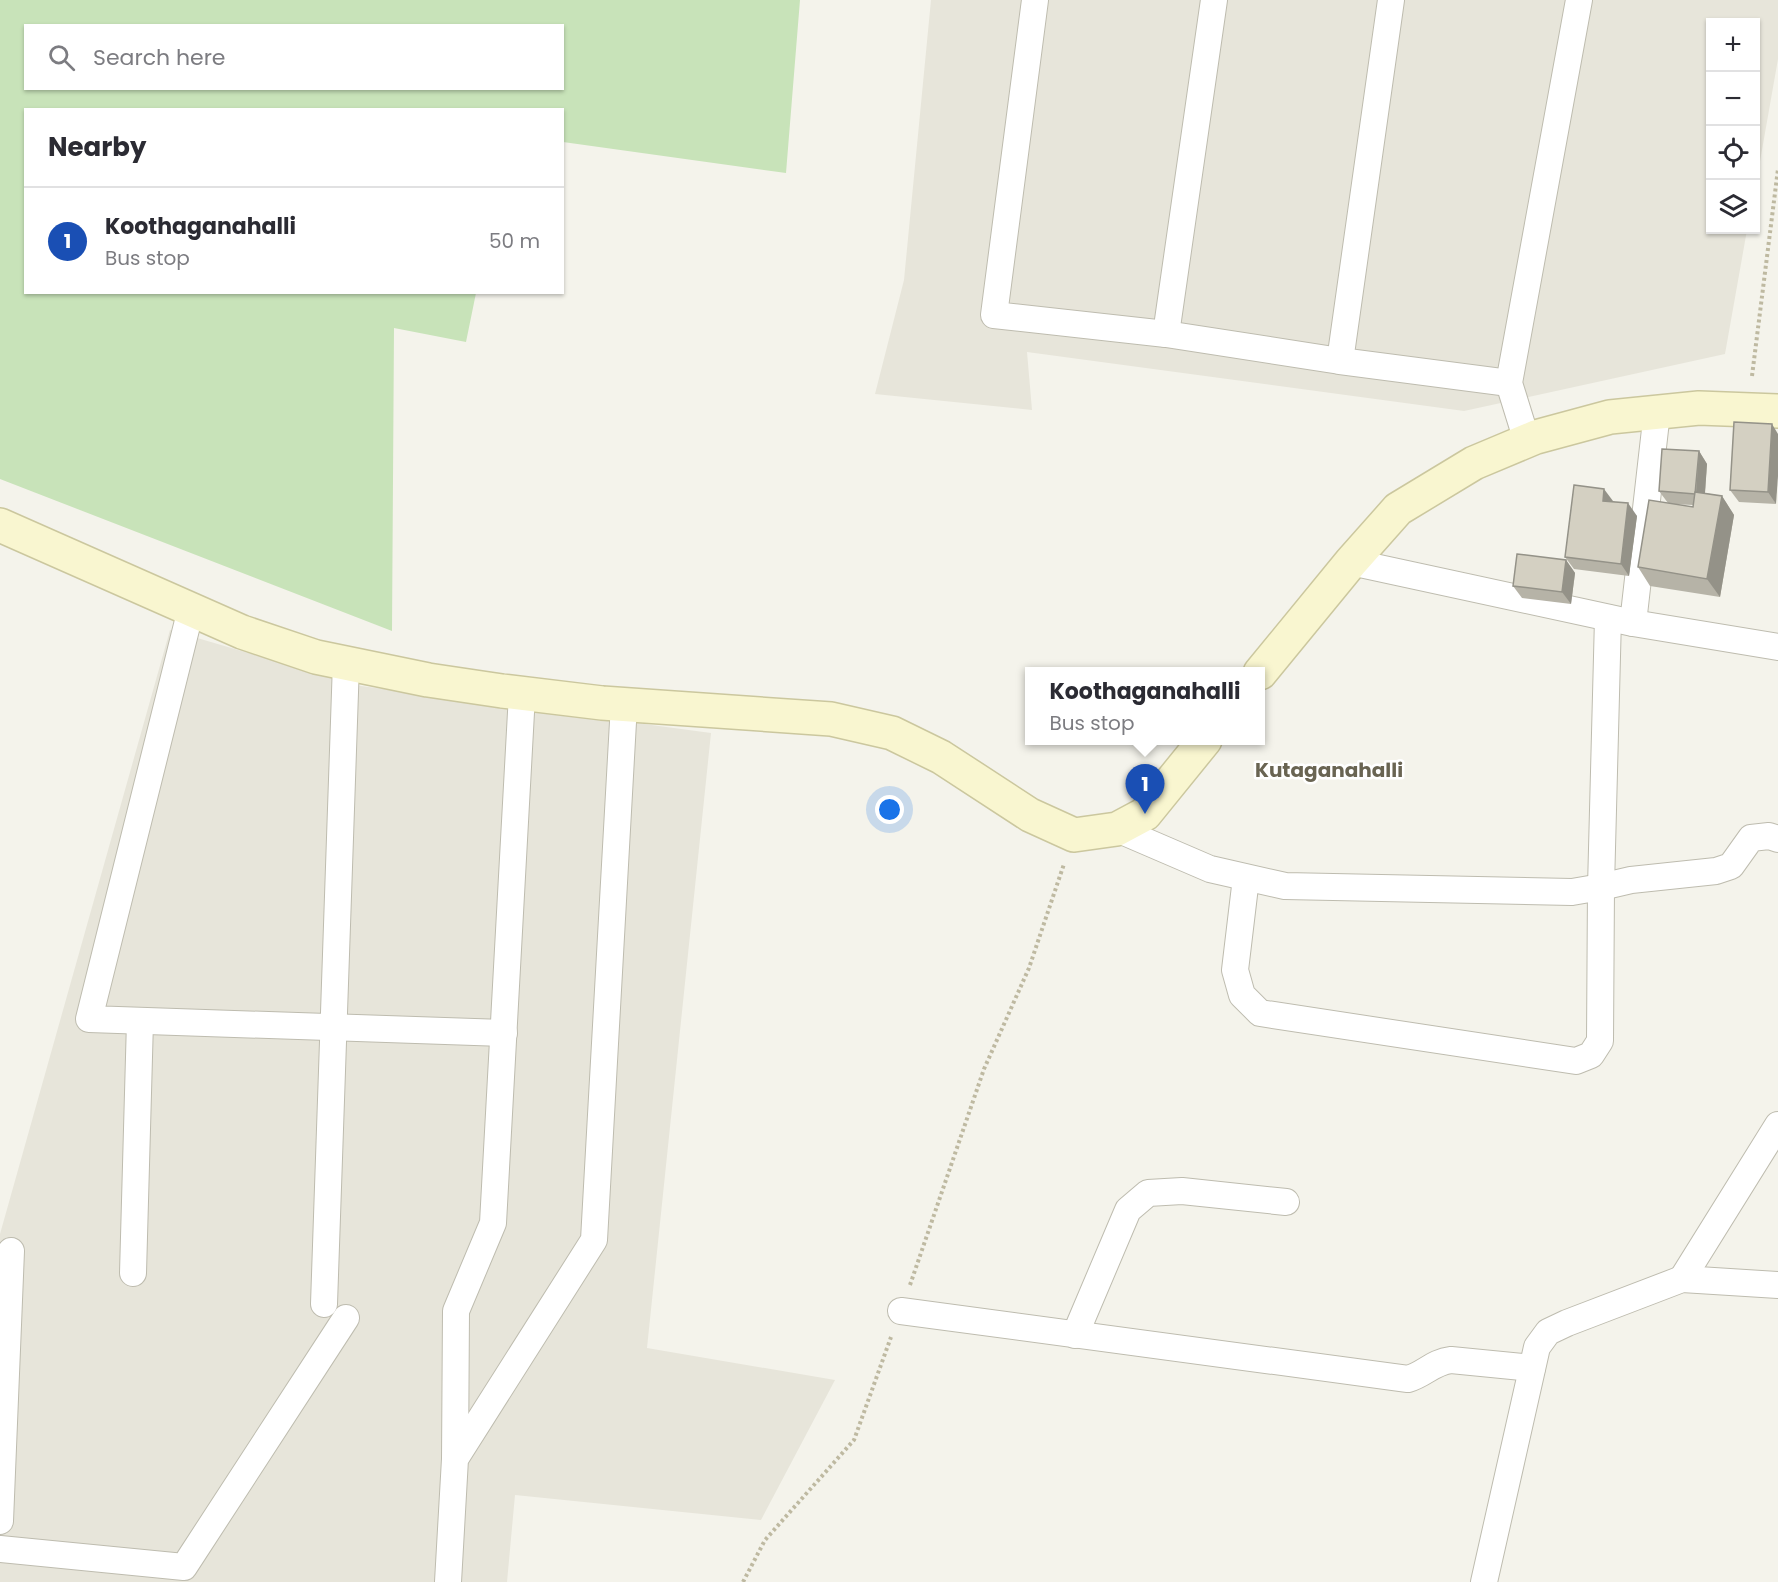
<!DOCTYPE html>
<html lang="en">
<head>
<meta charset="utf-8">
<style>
	:root { --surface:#fff; --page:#f7f7f7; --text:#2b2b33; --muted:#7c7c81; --line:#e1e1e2; --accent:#d93025 }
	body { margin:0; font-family:Poppins,sans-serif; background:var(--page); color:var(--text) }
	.controls { position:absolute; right:18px; top:18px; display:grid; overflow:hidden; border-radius:0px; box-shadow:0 2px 4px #0004 }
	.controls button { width:54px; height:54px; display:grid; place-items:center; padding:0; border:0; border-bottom:2px solid var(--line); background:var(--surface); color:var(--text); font:30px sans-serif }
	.you { position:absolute; left:890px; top:810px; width:21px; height:21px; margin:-15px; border:4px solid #fff; border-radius:50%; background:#1a73e8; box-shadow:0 0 0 9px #1a73e833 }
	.badge { display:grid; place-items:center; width:39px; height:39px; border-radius:50%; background:var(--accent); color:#fff; font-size:20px; font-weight:700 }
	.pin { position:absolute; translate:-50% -50px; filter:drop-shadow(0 2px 3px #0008) }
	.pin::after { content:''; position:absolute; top:32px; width:21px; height:18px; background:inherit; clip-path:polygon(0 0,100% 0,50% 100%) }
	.popup { position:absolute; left:1025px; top:667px; width:240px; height:78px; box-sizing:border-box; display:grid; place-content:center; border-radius:0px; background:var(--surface); filter:drop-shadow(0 2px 4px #0005); font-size:20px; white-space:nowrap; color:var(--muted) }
	.popup b { font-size:22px; color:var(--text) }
	.popup::after { content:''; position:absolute; left:50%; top:100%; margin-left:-12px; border:12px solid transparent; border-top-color:var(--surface) }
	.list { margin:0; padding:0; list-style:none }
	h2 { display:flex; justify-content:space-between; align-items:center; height:78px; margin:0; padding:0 24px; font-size:26px }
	h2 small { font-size:20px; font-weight:400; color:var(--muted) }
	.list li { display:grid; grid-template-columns:39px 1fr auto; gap:18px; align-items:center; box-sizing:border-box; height:108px; padding:0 24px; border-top:2px solid var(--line) }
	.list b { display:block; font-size:22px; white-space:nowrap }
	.list p { margin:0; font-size:20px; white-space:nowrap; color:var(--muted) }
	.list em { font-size:20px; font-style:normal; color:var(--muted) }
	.icon { flex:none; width:33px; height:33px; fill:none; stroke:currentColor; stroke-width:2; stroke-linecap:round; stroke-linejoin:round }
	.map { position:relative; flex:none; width:1778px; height:1582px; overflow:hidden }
	.search { position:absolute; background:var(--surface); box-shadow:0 2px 4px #0004; left:24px; top:24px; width:540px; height:66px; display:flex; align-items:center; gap:15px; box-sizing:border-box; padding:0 21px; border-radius:0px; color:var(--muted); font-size:22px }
	.panel { position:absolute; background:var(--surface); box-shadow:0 2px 4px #0004; left:24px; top:108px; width:540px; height:186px; border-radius:0px }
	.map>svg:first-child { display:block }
</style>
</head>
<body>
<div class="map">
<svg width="1778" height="1582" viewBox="0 0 1778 1582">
	<rect width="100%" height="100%" fill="#f4f3eb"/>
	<g fill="#e7e5da">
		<polygon points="931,0 1778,0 1778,59 1756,184 1756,22 1710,22 1710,230 1747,230 1725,354 1464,411 1027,352 1032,410 875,394 904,280"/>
		<polygon points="170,630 361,686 711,733 647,1348 835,1380 761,1520 515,1495 507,1582 0,1582 0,1234"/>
	</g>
	<path fill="#c8e3b9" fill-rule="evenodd" d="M 0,0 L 800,0 L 786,173 L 563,142 L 562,110 L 26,110 L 26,292 L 476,293 L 466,342 L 394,328 L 392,631 L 0,479 ZM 26,26 L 562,26 L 562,88 L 26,88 Z"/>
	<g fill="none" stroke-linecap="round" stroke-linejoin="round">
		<defs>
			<g id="street">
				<polyline points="1035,0 994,315 1166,334 1340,361 1509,383"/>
				<polyline points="1166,334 1214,0"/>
				<polyline points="1340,361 1391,0"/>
				<polyline points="1527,441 1509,383 1579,0"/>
				<polyline points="1351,562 1633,623 1778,647"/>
				<polyline points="191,609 89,1019 504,1033"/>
				<polyline points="1633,623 1657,412"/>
				<polyline points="1117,829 1210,869 1285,886 1572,892 1601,887 1631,880 1716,871 1731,866 1751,838 1769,836 1778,839"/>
				<polyline points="1246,878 1235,970 1242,995 1260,1013 1576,1061 1591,1055 1600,1041 1601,887 1608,618"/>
				<polyline points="133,1273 140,1021"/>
				<polyline points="1682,1279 1778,1125"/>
				<polyline points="324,1304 346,663"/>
				<path d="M 901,1311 L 1408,1379 C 1425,1374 1433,1362 1451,1360 L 1532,1368"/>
				<polyline points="1075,1335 1128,1210 1148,1193 1182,1191 1286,1202"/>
				<polyline points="455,1459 456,1311 493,1223 522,694"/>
				<polyline points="0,1521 11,1251"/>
				<polyline points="0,1549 184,1567 346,1318"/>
				<polyline points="448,1582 455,1459 594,1240 624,704"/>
				<polyline points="1484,1582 1537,1347 1548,1332 1567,1323 1682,1279 1778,1285"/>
			</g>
			<g id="secondary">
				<polyline points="0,525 242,632 316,657 428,680 502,691 602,703 831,719 892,733 941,757 1030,815 1074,835 1117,829 1145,814 1205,740"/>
				<polyline points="1260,673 1351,562 1398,509 1474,463 1536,437 1610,417 1699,408 1778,411"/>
			</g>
		</defs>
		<use href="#street" stroke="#bebcaf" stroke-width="28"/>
		<use href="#secondary" stroke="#cbc79e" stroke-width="36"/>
		<g stroke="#beb9a1" stroke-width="4" stroke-dasharray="3 3" stroke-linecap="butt">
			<polyline points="1752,376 1778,169"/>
			<polyline points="910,1285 984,1069 1029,968 1064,864"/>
			<polyline points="743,1582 765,1540 854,1440 891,1337"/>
		</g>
		<use href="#street" stroke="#fff" stroke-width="26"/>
		<use href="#secondary" stroke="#f9f6d0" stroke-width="33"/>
	</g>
	<g fill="#b6b3a7" fill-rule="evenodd">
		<polygon points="1734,422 1776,504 1739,502 1730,490"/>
		<path d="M 1699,451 L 1707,464 L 1705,493 L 1722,496 L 1734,515 L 1720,597 L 1650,586 L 1638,567 L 1668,503 L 1659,491 ZM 1672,504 L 1693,505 L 1693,507 Z"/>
		<polygon points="1613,501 1637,516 1629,576 1574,569 1565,557"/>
		<polygon points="1566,560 1575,573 1571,604 1522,598 1513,586"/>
	</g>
	<g fill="#949288">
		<polygon points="1772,424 1778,434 1778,476 1776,504 1768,492"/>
		<polygon points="1699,451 1707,464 1704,506 1696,494"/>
		<polygon points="1604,489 1613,501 1611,513 1603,501"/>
		<polygon points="1722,496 1734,515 1720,597 1707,579"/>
		<polygon points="1628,503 1637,516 1629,576 1621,564"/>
		<polygon points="1566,560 1575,573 1571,604 1562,592"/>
	</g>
	<g fill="#d4d0c2" stroke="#949288" stroke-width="1.5">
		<polygon points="1734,422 1772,424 1768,492 1730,490"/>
		<polygon points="1662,449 1699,451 1695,494 1659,491"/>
		<polygon points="1574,485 1604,489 1603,501 1628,503 1621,564 1565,557"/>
		<polygon points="1695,492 1722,496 1707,579 1638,567 1649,500 1693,507"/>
		<polygon points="1517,554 1566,560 1562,592 1513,586"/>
	</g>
	<g text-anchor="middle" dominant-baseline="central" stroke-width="5" stroke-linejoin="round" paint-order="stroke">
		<g font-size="20" font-weight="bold" fill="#696452" stroke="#fff">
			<text x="1329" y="770">Kutaganahalli</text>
		</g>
	</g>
</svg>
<div class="controls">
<button>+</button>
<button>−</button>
<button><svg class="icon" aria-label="locate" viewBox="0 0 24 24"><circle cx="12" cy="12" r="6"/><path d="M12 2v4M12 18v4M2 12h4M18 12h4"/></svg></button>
<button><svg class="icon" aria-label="layers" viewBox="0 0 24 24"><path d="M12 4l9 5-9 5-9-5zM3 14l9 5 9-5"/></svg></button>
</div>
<div class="you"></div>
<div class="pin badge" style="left:1145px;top:814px;background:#1a4fb4">1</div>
<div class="popup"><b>Koothaganahalli</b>Bus stop</div>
<div class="search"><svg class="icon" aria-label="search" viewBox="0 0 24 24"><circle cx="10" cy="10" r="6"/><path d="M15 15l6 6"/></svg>Search here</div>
<section class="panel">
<h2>Nearby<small></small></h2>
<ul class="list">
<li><span class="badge" style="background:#1a4fb4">1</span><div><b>Koothaganahalli</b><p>Bus stop</p></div><em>50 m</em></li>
</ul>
</section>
</div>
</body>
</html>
